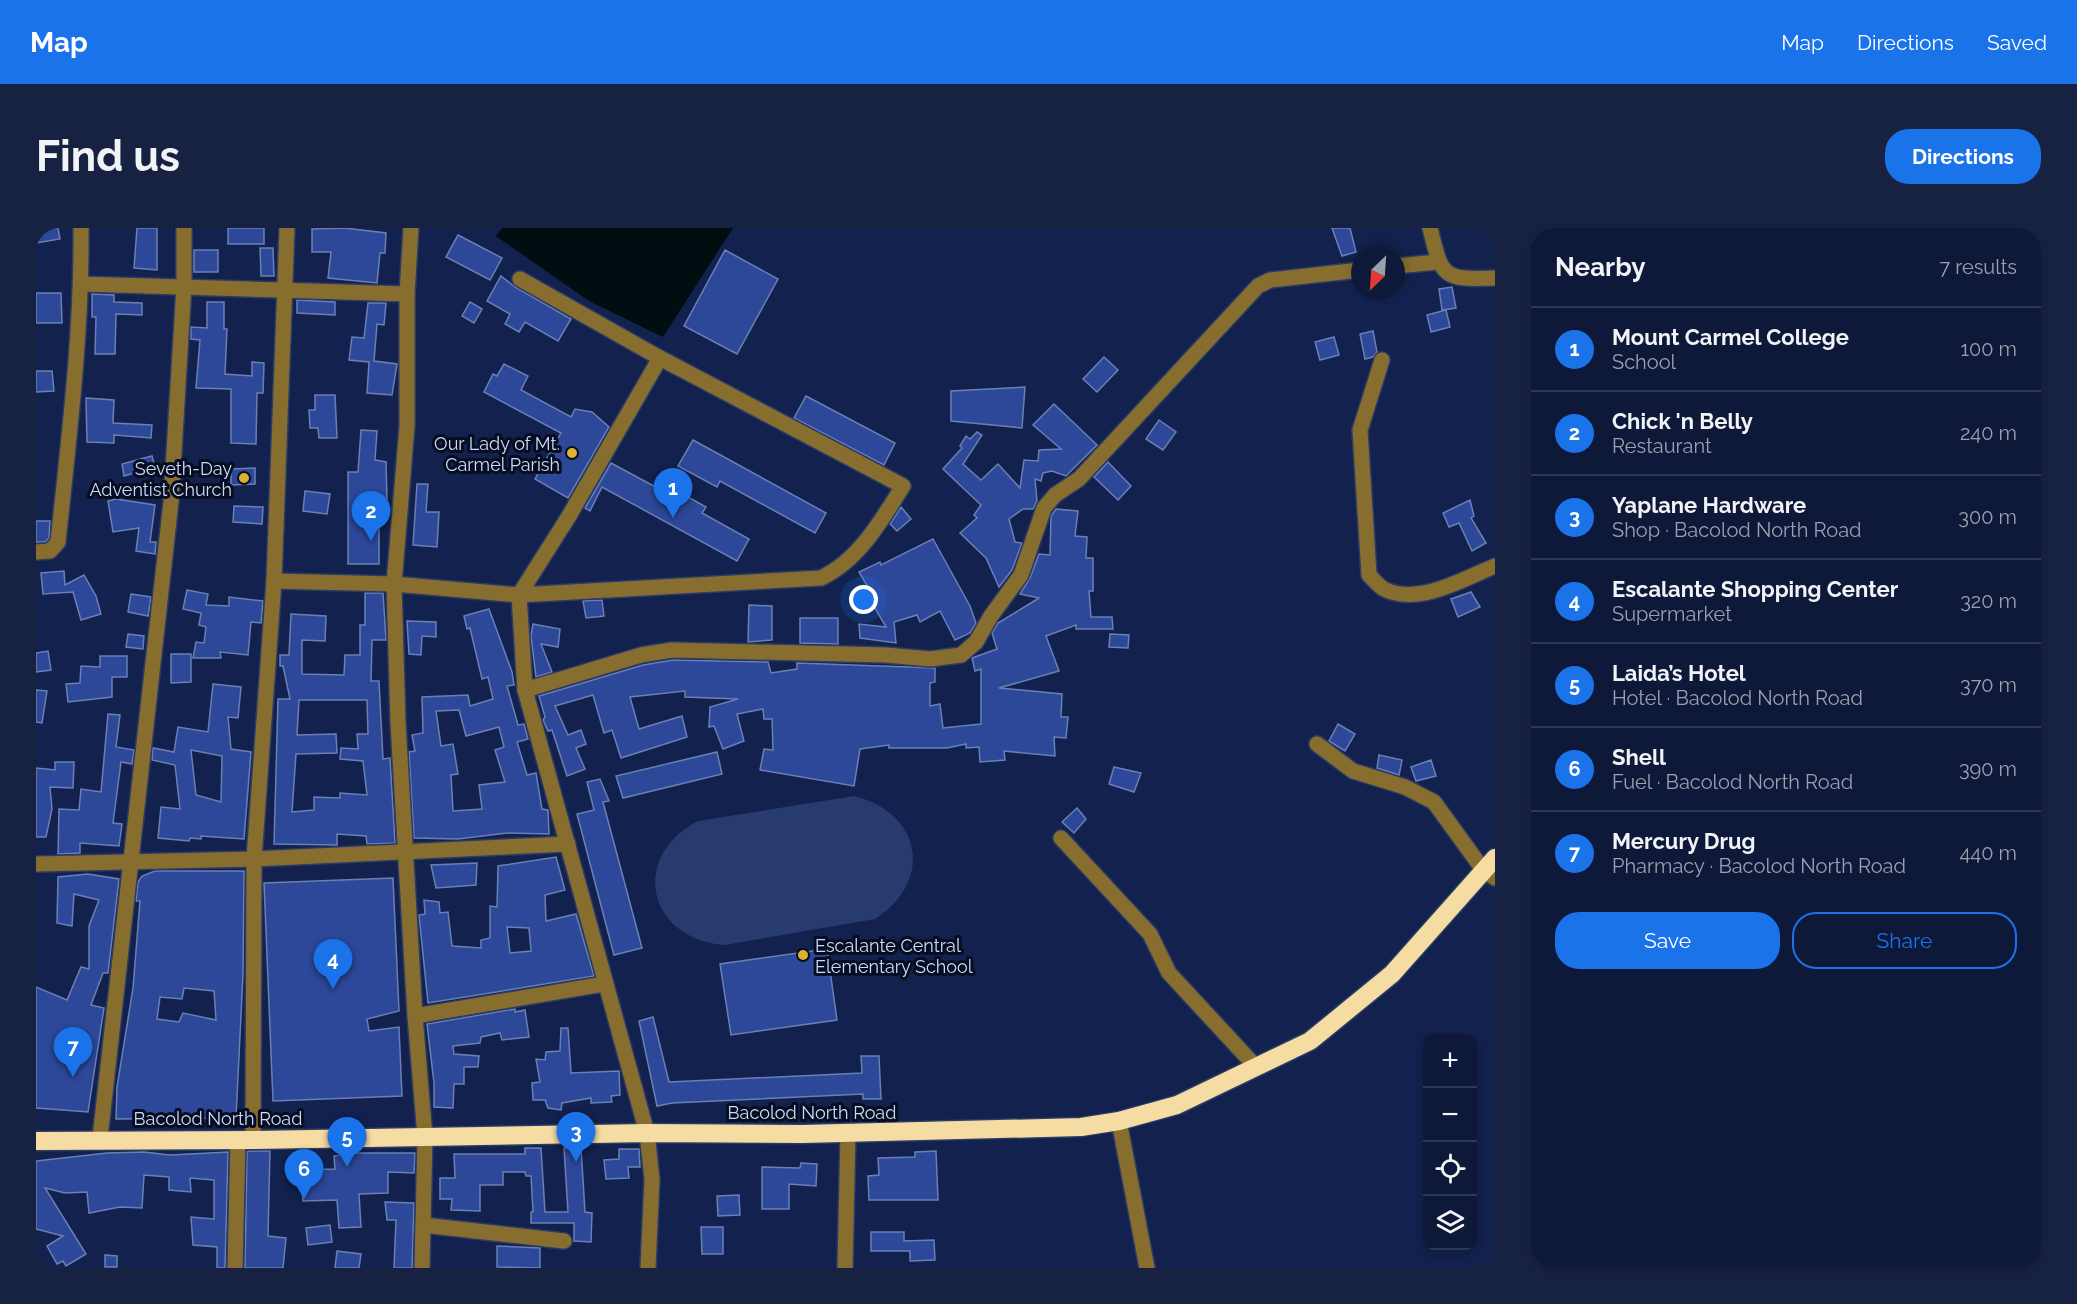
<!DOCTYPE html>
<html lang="en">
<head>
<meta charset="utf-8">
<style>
	:root { --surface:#0e193a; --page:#172242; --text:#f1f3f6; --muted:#9ba0af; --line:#2e3854; --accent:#1a73e8 }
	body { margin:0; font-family:Raleway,sans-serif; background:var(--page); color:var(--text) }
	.controls { position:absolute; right:18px; bottom:18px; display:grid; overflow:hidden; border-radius:12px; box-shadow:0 3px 9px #0003 }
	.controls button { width:54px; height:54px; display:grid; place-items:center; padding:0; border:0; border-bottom:2px solid var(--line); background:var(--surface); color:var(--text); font:30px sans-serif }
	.compass { position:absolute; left:1315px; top:18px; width:54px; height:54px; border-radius:50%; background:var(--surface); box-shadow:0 3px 9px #0003; rotate:205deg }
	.you { position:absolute; left:828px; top:372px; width:21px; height:21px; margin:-15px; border:4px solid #fff; border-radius:50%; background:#1a73e8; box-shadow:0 0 0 9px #1a73e833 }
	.badge { display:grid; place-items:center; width:39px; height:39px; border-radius:50%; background:var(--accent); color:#fff; font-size:20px; font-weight:700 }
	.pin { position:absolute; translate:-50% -50px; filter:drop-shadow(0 2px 3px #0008) }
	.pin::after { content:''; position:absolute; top:32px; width:21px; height:18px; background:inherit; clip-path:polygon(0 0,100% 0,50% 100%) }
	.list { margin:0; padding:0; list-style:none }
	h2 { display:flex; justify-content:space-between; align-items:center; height:78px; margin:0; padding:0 24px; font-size:26px }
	h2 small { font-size:20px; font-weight:400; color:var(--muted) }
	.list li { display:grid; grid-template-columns:39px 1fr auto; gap:18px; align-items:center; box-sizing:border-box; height:84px; padding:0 24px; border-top:2px solid var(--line) }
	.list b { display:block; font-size:22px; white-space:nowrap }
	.list p { margin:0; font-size:20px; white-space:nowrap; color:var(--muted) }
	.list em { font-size:20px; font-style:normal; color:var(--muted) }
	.actions { display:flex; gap:12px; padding:18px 24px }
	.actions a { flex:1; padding:14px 0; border:2px solid var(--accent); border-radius:24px; text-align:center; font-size:21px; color:var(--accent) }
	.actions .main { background:var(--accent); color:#fff }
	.icon { flex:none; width:33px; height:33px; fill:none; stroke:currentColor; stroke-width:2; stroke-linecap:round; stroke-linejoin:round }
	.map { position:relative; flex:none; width:1459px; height:1040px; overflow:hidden; border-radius:24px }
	header { display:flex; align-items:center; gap:36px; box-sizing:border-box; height:84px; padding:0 30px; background:var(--accent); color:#fff }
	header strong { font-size:28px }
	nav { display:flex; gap:33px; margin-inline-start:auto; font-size:21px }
	.intro { display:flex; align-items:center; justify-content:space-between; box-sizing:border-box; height:144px; padding:0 36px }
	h1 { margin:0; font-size:42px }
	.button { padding:15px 27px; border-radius:24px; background:var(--accent); color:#fff; font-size:21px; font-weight:700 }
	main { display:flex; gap:36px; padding:0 36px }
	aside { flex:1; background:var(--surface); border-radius:24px; box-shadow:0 3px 9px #0003 }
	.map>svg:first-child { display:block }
</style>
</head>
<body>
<header>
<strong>Map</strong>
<nav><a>Map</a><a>Directions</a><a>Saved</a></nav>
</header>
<div class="intro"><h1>Find us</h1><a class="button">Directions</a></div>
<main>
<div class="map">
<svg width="1459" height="1040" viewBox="0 0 1459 1040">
	<rect width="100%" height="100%" fill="#12214d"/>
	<path fill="#283b6f" d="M 818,568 C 886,585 898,653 839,691 L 689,717 C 611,711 593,629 662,593 Z"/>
	<polygon fill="#000e11" points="466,0 697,0 627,109 553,73 460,8"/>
	<g fill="#2d4899" stroke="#6a80b4" stroke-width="1.5" fill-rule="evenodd">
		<polygon points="0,0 22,0 24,11 0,15"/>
		<polygon points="101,0 121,0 121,42 98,40"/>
		<rect x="192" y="0" width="36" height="16"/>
		<polygon points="309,0 350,5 349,25 344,25 341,55 292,50 295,24 276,24 276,1"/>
		<polygon points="1296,0 1314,0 1320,24 1306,28"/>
		<polygon points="422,7 466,30 454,52 410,29"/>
		<polygon points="224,20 237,20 238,48 225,48"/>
		<rect x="158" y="22" width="24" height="22"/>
		<polygon points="689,22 742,51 701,126 648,98"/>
		<polygon points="465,48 479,59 535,91 522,113 489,94 483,104 469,96 474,86 451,73"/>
		<polygon points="1416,59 1420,80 1406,82 1403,61"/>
		<polygon points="0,65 25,65 26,95 0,95"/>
		<polygon points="56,66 78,67 78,74 106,75 106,87 80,86 79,126 59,126 60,89 56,89"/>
		<polygon points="261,72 299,74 299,87 261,85"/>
		<polygon points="171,74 188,74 188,101 191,101 189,146 216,148 216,134 228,135 227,165 221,165 220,216 195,215 195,161 160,160 164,112 155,111 155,99 171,100"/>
		<polygon points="434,74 446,81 438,95 426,88"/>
		<polygon points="332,75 350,75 348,97 341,96 338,133 361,136 356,167 331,165 333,134 313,132 316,109 328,110"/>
		<polygon points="1410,82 1414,99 1395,104 1391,87"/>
		<polygon points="1337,103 1341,124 1337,129 1329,131 1324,106"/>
		<polygon points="1298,109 1303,127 1284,132 1279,114"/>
		<polygon points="1068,129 1082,142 1061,164 1047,151"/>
		<polygon points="468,136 492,148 485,162 535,189 539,181 556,184 573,199 532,270 499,251 525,205 448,164 457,146 461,148"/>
		<polygon points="0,143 16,143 18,163 0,164"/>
		<polygon points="989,159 986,200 915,193 915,163"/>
		<polygon points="279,167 299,167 301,210 283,210 282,200 274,200 273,182 279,182"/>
		<polygon points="770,168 859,215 848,237 758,190"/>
		<polygon points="50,170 78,172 77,195 116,197 115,210 78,207 78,215 51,214"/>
		<polygon points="1018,176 1061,217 1030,248 1016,243 1007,245 1005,253 999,251 1001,273 997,281 987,281 973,291 979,314 986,315 976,342 963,359 950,330 924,305 941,290 938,287 945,277 907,241 926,220 924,218 930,208 934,211 941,204 946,207 927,236 945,252 962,236 984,260 988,232 1002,233 1003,222 1025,221 997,197"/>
		<polygon points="1123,192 1140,204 1127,222 1110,211"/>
		<polygon points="325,202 341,203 339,232 350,234 351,272 343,272 343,336 312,336 312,244 322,244"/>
		<polygon points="657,212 790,285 779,305 684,253 681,259 642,238"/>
		<polygon points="116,228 119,239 88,248 86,236"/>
		<polygon points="1072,234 1095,258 1082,272 1058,249"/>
		<polygon points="575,235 625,262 629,256 670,279 666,285 713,311 701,333 566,259 554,283 549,280"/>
		<polygon points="219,240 219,256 195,257 195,241"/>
		<polygon points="381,256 392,256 390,284 403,284 401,319 377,317"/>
		<polygon points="269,263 294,266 291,286 267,283"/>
		<polygon points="80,271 119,277 114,314 120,314 119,326 100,323 103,300 77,304 72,273"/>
		<polygon points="1434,272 1438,288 1435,290 1450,315 1436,323 1423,295 1413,299 1407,285"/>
		<polygon points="198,278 227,279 226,296 197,294"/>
		<polygon points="865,279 875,291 861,303 854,296"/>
		<polygon points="1020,281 1042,283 1039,308 1051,309 1050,330 1057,330 1057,363 1053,363 1055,389 1076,389 1077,401 1040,401 1040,397 1010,408 1023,443 963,460 1026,466 1025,489 1032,489 1030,510 1018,509 1019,528 968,523 969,532 944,534 943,519 930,520 930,516 911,520 853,520 853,517 824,521 818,558 724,542 728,521 737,522 736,491 728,491 727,481 701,486 708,513 687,521 678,498 673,499 674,479 702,471 649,469 649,463 594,469 603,501 646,488 651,509 585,530 576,502 568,505 557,467 519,478 532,507 545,502 550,516 540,520 549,541 531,548 516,502 512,503 507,492 509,489 503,468 607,437 637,432 732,434 735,445 761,441 761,435 899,440 899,454 894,455 894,478 904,476 907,500 945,496 945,441 939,443 936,430 961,421 956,405 962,395 1003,370 984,366 994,350 1003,326 1014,327 1015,288"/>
		<polygon points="0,293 14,293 13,310 9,314 0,314"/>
		<polygon points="897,311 934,378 940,395 934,405 919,412 904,383 884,394 881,387 858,394 860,415 824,410 823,396 850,399 832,368 836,366 823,344 844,334 845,337"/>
		<polygon points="28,343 29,357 48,347 60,368 65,386 45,392 37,364 7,366 5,345"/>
		<polygon points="151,362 172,366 170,377 193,378 193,369 227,373 225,395 215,394 212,427 184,424 185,430 157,430 160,414 168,415 170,399 163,397 165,385 147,381"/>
		<polygon points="1435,364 1444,379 1422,389 1415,371"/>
		<path d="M 329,365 L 347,365 L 350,412 L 336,412 L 335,453 L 343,453 L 347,531 L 354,530 L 359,615 L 331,616 L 330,608 L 301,606 L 301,617 L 238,616 L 242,471 L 254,471 L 247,438 L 244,438 L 244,427 L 253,427 L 255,386 L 290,388 L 289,413 L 266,412 L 266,446 L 308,447 L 309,427 L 324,427 L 324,397 L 329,397 ZM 263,472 L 331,472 L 332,506 L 321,506 L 322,521 L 305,520 L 304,531 L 327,533 L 331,567 L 304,565 L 304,570 L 278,569 L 278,582 L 256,584 L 260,526 L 301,525 L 300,506 L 261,507 Z"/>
		<polygon points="95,366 115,369 112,388 92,384"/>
		<polygon points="566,372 568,388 550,390 547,373"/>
		<polygon points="713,377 736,378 736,412 712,414"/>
		<path d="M 453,381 L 476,444 L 478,457 L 471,458 L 482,497 L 488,496 L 492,511 L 481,514 L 491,547 L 500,545 L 506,581 L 512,582 L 513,606 L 471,605 L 422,611 L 378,610 L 373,524 L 379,523 L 376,507 L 387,505 L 386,469 L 432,467 L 434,478 L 457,471 L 452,449 L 446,451 L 434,400 L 431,401 L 428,388 ZM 423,482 L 430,508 L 463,499 L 468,519 L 459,522 L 469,554 L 443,557 L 446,581 L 417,583 L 415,547 L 422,546 L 417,516 L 405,518 L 400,483 Z"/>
		<polygon points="764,390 802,390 802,416 764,415"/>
		<polygon points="371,393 400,394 400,409 386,408 385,427 373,426"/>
		<polygon points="497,396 524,401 522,419 505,416 516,444 500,449 495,408"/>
		<polygon points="92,406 108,408 107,421 90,419"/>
		<polygon points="1074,406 1093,407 1092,420 1073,419"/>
		<polygon points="12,423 15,442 0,444 0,425"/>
		<polygon points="135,426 155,426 155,454 135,455"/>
		<polygon points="64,428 91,428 91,449 76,449 76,469 32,474 30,456 44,455 45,438 64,439"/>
		<path d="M 177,456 L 205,459 L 202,490 L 192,489 L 195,521 L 215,524 L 208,611 L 165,608 L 165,611 L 154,610 L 153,613 L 122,610 L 125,579 L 144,581 L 139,537 L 116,532 L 117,520 L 138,524 L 142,499 L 172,504 ZM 155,522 L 186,528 L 185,574 L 160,567 Z"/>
		<polygon points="0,462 11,463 6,495 0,494"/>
		<polygon points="72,486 84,487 80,519 98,522 96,536 85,534 77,595 86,596 83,618 44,615 44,625 22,626 23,581 43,582 45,561 65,564"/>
		<polygon points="1302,496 1319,506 1309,523 1293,513"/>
		<polygon points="681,524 686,546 587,570 580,548"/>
		<polygon points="1343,527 1366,532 1363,547 1341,540"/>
		<polygon points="1395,532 1400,548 1380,553 1375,539"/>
		<polygon points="19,534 38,534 37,560 14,559 16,581 10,609 0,609 0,540 19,542"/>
		<polygon points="1078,539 1105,545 1098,564 1073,556"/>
		<polygon points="564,551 573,573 567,574 606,720 578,727 541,586 558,582 551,554"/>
		<polygon points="1041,580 1050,591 1038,605 1026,594"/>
		<path d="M 520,629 L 529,662 L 509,667 L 510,693 L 540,686 L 558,748 L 392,775 L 383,687 L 389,686 L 388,672 L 403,674 L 404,685 L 412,684 L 416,718 L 445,720 L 445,712 L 454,710 L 454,678 L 461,679 L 462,638 ZM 471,699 L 493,700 L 495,723 L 474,725 Z"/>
		<polygon points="441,635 440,657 400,660 395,637"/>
		<path d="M 119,643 L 208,643 L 207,746 L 200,890 L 80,891 L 81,859 L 97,760 L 104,673 L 100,673 L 102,654 L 106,648 ZM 148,760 L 178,763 L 180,792 L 147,785 L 143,794 L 121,791 L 124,769 L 146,771 Z"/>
		<polygon points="52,646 83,651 72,745 67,745 55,777 68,780 52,884 0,880 0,759 31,772 45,739 53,741 53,698 63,672 38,666 36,698 21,695 22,649"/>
		<polygon points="357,650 363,783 331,791 333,803 363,799 366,868 237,873 228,655"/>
		<polygon points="791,721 801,792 695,807 684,736"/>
		<polygon points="479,781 479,784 489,782 493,809 466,812 464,805 445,809 444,815 417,818 418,826 443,828 442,839 428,839 428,856 418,856 417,880 398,879 398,855 391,796"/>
		<polygon points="617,789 633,854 826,845 825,828 843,828 845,871 827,871 827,866 636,875 621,878 603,793"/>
		<polygon points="525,800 532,800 535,845 583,843 584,867 575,868 576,874 555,875 555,870 526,875 525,882 512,880 509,872 497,872 496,855 504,854 500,831 509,832 510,824 524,823"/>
		<polygon points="545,919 549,984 556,985 555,1014 538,1013 538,995 495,995 495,984 497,984 495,948 490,948 489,944 467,944 467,957 444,957 444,983 415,982 416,971 404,971 404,950 419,950 418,926 489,926 489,920 505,920 509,984 532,984 528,920"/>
		<polygon points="583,921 603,921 604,939 592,939 593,950 570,951 568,932 583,931"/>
		<polygon points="214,923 234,923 232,1008 250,1010 247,1040 209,1040 211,924"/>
		<polygon points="900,923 902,972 833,972 832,948 843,947 842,930 879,929 879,924"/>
		<polygon points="108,924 134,927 192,924 189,1040 181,1040 181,1019 157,1017 155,989 178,991 178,952 154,950 155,964 133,962 133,949 108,947 106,980 84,979 53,985 51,964 29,965 9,960 50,1026 30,1038 27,1033 21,1036 11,1018 27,1008 0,1001 0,933 71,925"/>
		<polygon points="321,925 379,925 378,945 352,944 352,965 323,966 325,999 303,1000 301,972 267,973 264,942 299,941 298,928"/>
		<polygon points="765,935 781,936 780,958 753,956 753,981 726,981 726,939 764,940"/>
		<polygon points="703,967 704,987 682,988 681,968"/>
		<polygon points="349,974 378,975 376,1040 358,1040 360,992 351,992"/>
		<polygon points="294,997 296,1014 272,1017 270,1000"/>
		<polygon points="665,999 687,999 687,1026 666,1026"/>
		<polygon points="835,1004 868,1004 868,1013 898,1012 899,1032 874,1033 874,1023 835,1023"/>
		<polygon points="461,1018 504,1020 504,1040 461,1039"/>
		<polygon points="301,1023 325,1026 323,1040 299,1040"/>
		<polygon points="69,1027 81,1028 81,1039 69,1039"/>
	</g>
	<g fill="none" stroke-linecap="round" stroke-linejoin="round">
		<defs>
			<g id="minor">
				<polyline points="375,0 371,66 371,198 358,356 362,495 379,788 389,909 386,1040"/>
				<path d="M 1394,0 C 1406,50 1407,52 1459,50"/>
				<polyline points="1360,38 1402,34"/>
				<polyline points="45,56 371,66"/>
				<path d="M 1346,132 L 1324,202 L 1333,347 C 1338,352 1344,360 1350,362 C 1384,377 1427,351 1459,338"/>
				<path d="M 0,324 L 14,323 L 22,314 C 33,209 46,105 45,0"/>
				<path d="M 238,353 L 358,356 L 483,367 L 785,350 C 823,332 845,293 867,258 L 624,130 L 484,51"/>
				<polyline points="489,462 605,427 636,422 850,427 894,431 925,427 940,414 955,388 985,347 1008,280 1019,267 1043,251 1222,58 1234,52 1324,42"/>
				<polyline points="1281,516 1317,543 1369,559 1398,574 1448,643 1459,650"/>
				<polyline points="1025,610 1114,706 1133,745 1221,840"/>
				<polyline points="0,636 218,631 532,616"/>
				<polyline points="379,788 568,756"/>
				<polyline points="1083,893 1111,1040"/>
				<polyline points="64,910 135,274 148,58 148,0"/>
				<polyline points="217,912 218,631 238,353 251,0"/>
				<polyline points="387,997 528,1013"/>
				<polyline points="199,1040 202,912"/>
				<polyline points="612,1040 616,951 611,905 489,462 483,367 533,288 624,130"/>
				<polyline points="809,1040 812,905"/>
			</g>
			<polyline id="highway" points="0,913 217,912 611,905 766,906 1045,899 1083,893 1141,877 1274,813 1356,746 1459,630"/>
		</defs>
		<use href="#minor" stroke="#2c3b65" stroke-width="18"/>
		<use href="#highway" stroke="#2c3b65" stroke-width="21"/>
		<use href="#minor" stroke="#886e2e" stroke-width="15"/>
		<use href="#highway" stroke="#f5dca3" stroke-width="18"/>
	</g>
	<g fill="#dfb034" stroke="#060d20" stroke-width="2">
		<circle cx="536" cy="225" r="6"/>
		<circle cx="208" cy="250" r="6"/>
		<circle cx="767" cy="727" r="6"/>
	</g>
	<g text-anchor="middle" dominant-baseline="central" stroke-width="6" stroke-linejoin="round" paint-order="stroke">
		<g font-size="18" fill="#cddaf7" stroke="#060d20" text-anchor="end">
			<text x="524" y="215">Our Lady of Mt.<tspan x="524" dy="21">Carmel Parish</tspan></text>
			<text x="196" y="240">Seveth-Day<tspan x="196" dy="21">Adventist Church</tspan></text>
			<text x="779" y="717" text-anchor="start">Escalante Central<tspan x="779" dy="21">Elementary School</tspan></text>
		</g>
		<g font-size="18" fill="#cddaf7" stroke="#060d20">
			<text x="776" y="884">Bacolod North Road</text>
			<text x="182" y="890">Bacolod North Road</text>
		</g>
	</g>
</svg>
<div class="controls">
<button>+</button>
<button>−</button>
<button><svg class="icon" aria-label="locate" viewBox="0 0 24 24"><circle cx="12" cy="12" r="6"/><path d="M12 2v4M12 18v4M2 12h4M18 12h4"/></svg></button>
<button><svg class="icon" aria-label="layers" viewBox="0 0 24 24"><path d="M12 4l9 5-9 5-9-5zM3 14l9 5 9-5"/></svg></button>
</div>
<svg class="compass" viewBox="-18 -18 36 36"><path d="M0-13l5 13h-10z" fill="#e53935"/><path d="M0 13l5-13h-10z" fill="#9ba0af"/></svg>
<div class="you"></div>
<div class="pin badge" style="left:637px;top:290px">1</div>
<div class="pin badge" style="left:335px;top:313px">2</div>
<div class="pin badge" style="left:540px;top:934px">3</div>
<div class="pin badge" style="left:297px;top:761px">4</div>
<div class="pin badge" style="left:311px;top:939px">5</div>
<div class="pin badge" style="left:268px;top:971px">6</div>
<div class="pin badge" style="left:37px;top:849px">7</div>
</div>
<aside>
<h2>Nearby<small>7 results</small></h2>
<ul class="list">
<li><span class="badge">1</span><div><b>Mount Carmel College</b><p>School</p></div><em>100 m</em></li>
<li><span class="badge">2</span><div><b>Chick 'n Belly</b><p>Restaurant</p></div><em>240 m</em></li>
<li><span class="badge">3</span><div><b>Yaplane Hardware</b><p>Shop · Bacolod North Road</p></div><em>300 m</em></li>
<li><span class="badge">4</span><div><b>Escalante Shopping Center</b><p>Supermarket</p></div><em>320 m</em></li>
<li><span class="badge">5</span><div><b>Laida’s Hotel</b><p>Hotel · Bacolod North Road</p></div><em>370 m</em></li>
<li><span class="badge">6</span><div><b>Shell</b><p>Fuel · Bacolod North Road</p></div><em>390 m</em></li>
<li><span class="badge">7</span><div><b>Mercury Drug</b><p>Pharmacy · Bacolod North Road</p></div><em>440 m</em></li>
</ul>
<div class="actions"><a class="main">Save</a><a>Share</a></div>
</aside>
</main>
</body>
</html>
